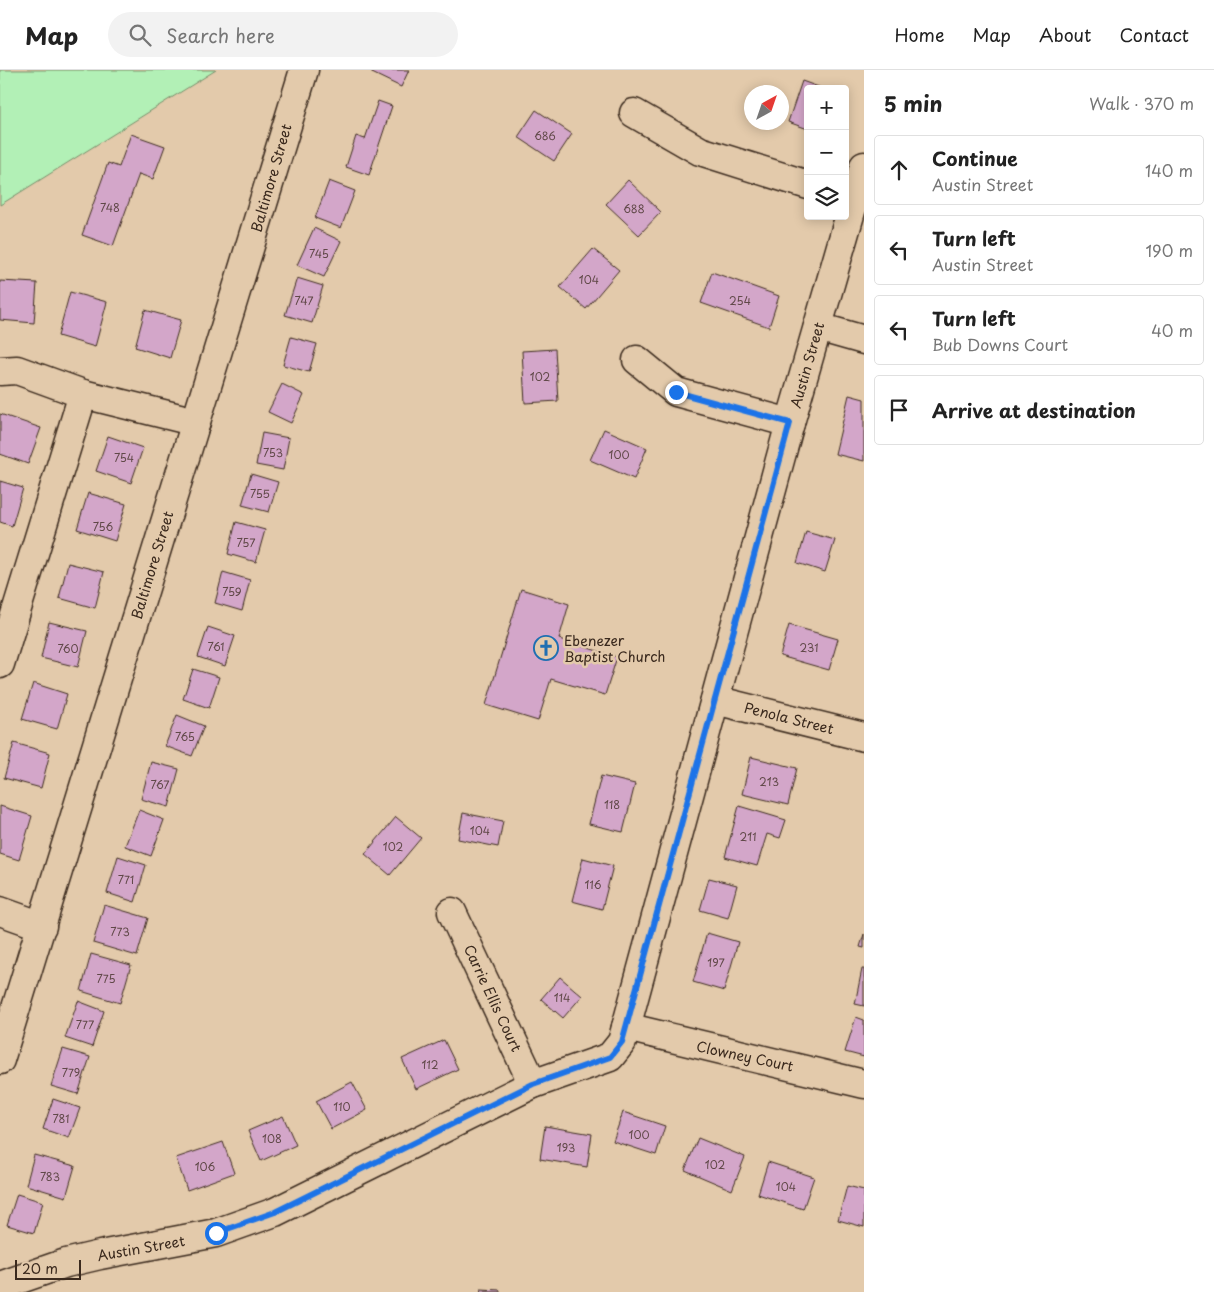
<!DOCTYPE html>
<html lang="en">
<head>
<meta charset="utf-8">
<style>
	:root { --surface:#fff; --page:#f2f2f2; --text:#222; --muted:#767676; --line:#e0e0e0 }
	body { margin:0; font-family:"Playpen Sans",sans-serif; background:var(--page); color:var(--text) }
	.controls { position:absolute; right:15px; top:15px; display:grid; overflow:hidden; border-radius:5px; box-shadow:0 2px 12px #0003 }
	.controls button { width:45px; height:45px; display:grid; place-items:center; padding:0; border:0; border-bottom:1px solid var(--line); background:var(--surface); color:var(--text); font:25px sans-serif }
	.compass { position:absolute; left:744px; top:15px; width:45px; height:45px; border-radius:50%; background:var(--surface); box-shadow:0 2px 12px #0003; rotate:40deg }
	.scale { position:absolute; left:15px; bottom:12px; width:66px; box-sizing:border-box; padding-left:5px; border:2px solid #3b2a1e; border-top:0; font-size:14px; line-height:18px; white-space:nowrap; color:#3b2a1e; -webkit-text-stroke:4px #e3caab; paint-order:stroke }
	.stop { position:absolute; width:15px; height:15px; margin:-11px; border:4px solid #1a73e8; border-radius:50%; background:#fff }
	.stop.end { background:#1a73e8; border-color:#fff; box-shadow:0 1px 5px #0008 }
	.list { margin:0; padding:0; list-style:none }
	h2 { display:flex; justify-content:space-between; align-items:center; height:65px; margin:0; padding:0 20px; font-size:21px }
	h2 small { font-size:16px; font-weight:400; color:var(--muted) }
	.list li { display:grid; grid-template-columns:32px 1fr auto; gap:15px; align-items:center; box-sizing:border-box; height:70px; margin:0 10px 10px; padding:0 10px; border:1px solid var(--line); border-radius:5px }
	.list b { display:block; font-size:19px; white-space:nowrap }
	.list p { margin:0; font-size:16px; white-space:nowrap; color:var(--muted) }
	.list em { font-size:16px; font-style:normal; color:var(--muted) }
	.icon { flex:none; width:28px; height:28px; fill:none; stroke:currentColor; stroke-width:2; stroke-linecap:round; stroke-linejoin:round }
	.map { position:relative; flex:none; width:864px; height:1222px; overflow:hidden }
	header { display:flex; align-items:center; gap:30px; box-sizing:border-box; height:70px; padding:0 25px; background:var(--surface); border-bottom:1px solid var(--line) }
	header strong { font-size:24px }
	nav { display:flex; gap:28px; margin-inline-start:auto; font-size:18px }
	.search { width:350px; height:45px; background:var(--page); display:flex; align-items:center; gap:12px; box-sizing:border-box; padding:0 18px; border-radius:28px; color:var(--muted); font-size:19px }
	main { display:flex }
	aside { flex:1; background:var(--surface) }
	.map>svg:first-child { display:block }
</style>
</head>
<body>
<header>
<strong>Map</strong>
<div class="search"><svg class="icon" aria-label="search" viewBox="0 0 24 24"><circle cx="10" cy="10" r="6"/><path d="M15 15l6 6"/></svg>Search here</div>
<nav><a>Home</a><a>Map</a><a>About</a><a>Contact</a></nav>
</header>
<main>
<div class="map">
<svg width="864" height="1222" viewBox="0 0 864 1222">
	<rect width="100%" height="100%" fill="#e3caab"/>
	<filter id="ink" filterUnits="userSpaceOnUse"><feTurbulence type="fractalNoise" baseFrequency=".02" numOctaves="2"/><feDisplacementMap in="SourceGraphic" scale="10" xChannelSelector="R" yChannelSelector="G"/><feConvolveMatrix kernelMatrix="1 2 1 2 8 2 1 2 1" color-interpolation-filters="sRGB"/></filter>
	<g filter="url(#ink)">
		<polygon fill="#b2f0b6" stroke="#768d6a" points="0,0 216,0 0,135"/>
		<g fill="#d3a6c9" stroke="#3b2a1e">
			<polygon points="373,0 409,0 401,17 372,3"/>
			<polygon points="802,11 824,19 808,19 808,59 788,52"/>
			<polygon points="378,31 392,36 369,105 346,97 356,66 365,69"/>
			<polygon points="536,40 572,64 554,91 518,67"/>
			<polygon points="131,64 165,76 153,109 139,104 113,176 82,165 108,93 119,97"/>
			<polygon points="628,110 661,142 639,165 606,134"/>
			<polygon points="329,111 355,121 341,158 315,148"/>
			<polygon points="314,158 341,171 324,207 297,195"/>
			<polygon points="593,179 619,200 586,239 560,217"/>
			<polygon points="712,202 779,226 769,257 701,233"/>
			<polygon points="297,208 323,216 312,253 285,245"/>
			<polygon points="0,211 37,213 34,253 0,250"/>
			<polygon points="70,222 107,232 95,277 58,266"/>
			<polygon points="145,240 181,250 170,288 135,277"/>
			<polygon points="291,267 317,274 309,302 283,295"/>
			<polygon points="555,279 558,331 525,333 522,281"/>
			<polygon points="282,314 304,325 291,353 268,342"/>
			<polygon points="849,325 864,329 864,391 835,384"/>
			<polygon points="0,344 41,358 28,394 0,384"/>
			<polygon points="604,359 647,378 634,409 590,390"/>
			<polygon points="262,363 289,368 283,400 256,395"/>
			<polygon points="108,366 143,378 131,413 96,401"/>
			<polygon points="251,404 278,412 269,442 242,435"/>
			<polygon points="0,411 23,418 12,456 0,452"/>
			<polygon points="88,423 126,434 115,471 77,459"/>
			<polygon points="236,452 265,460 256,492 228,484"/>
			<polygon points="806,462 835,470 825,502 797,493"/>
			<polygon points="68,493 104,502 95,538 59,528"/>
			<polygon points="223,502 250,510 242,541 215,533"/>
			<polygon points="521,519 569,534 559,569 617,587 605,625 551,609 538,651 486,635"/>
			<polygon points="49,552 87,561 78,597 41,588"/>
			<polygon points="789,555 838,569 829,600 780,586"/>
			<polygon points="208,557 235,566 225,596 198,587"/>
			<polygon points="193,599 219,607 209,638 183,629"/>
			<polygon points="33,613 67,624 57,659 22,649"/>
			<polygon points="177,645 204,656 192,686 165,676"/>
			<polygon points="14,673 50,683 41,718 4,708"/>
			<polygon points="751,687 797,698 788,735 742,724"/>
			<polygon points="151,692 179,699 169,737 141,729"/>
			<polygon points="601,706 635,714 623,762 589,754"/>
			<polygon points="0,736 32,746 19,790 0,784"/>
			<polygon points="739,736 786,750 780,768 767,764 757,796 725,787"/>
			<polygon points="139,740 164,750 151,786 125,776"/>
			<polygon points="463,743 503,751 498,777 458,769"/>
			<polygon points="396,747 421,768 390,805 365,784"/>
			<polygon points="118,786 146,795 135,832 107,823"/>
			<polygon points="583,788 613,796 602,839 572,831"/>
			<polygon points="709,808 737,815 728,848 700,840"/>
			<polygon points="104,835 148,848 137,886 93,873"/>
			<polygon points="707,863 738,872 724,921 693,912"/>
			<polygon points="864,864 864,878 860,877"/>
			<polygon points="91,884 131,895 120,933 81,921"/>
			<polygon points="862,899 864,899 864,936 855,934"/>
			<polygon points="560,907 582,926 563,948 541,929"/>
			<polygon points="78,931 104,941 92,977 65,968"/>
			<polygon points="856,947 864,950 864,987 845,982"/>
			<polygon points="444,970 458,999 416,1019 402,989"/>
			<polygon points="63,979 90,987 78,1024 51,1016"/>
			<polygon points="352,1012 367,1040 331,1059 316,1031"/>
			<polygon points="53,1029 80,1038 69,1068 43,1059"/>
			<polygon points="623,1042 665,1056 656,1085 613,1071"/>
			<polygon points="283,1046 296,1075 261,1091 248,1061"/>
			<polygon points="545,1056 592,1064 587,1097 540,1089"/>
			<polygon points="698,1068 745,1087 732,1120 685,1100"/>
			<polygon points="223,1072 234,1103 187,1120 176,1088"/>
			<polygon points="34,1085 75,1096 66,1127 26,1115"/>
			<polygon points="768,1092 814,1107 803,1139 758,1124"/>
			<polygon points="847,1116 864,1120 864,1157 838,1150"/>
			<polygon points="17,1124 43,1132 34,1163 7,1155"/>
			<polygon points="481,1219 500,1220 500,1222 480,1222"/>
		</g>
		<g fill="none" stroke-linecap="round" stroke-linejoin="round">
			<defs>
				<g id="minor">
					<polyline points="634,43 700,81 808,115"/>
					<polyline points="818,257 864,270"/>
					<polyline points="637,290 676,322 790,353"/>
					<polyline points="0,301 17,300 83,324 196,352"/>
					<polyline points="0,594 83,324"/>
					<polyline points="715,630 864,667"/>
					<polyline points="0,841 42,856"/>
					<polyline points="452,842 533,1014"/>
					<polyline points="626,957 864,1014"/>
					<polyline points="0,990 304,0"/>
					<polyline points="0,1216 66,1193 100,1185 216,1163 275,1142 533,1014 610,987 622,972 790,353 864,96"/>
				</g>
			</defs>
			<use href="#minor" stroke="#3b2a1e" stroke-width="31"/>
			<use href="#minor" stroke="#e3caab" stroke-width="28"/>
		</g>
	</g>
	<g fill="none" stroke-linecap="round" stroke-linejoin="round" filter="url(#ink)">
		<polyline stroke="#1a73e8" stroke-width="6" points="216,1163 275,1142 533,1014 610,987 622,972 790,353 676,322"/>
	</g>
	<defs>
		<symbol id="church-ring" viewBox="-11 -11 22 22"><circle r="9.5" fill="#e3caab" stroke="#1f6fb2" stroke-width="1.5"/><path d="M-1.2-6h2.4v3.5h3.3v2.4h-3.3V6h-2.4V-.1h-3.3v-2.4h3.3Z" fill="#1f6fb2"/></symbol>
	</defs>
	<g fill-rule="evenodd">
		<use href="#church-ring" x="532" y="564" width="28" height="28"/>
	</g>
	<g text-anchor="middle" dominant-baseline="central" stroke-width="5" stroke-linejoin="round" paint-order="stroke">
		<g font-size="11" fill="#614949">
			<text x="545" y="65">686</text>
			<text x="110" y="137">748</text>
			<text x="634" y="138">688</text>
			<text x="319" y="183">745</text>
			<text x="589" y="209">104</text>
			<text x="304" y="230">747</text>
			<text x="740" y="230">254</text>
			<text x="540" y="306">102</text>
			<text x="273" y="382">753</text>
			<text x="619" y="384">100</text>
			<text x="124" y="387">754</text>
			<text x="260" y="423">755</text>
			<text x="103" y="456">756</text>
			<text x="246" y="472">757</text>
			<text x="232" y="521">759</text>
			<text x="216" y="576">761</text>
			<text x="809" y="577">231</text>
			<text x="68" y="578">760</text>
			<text x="185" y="666">765</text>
			<text x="769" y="711">213</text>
			<text x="160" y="714">767</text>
			<text x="612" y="734">118</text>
			<text x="480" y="760">104</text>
			<text x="748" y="766">211</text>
			<text x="393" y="776">102</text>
			<text x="126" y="809">771</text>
			<text x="593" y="814">116</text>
			<text x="120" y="861">773</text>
			<text x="716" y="892">197</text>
			<text x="106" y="908">775</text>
			<text x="562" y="927">114</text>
			<text x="85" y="954">777</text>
			<text x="430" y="994">112</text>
			<text x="71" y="1002">779</text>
			<text x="342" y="1036">110</text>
			<text x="61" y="1048">781</text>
			<text x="639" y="1064">100</text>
			<text x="272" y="1068">108</text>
			<text x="566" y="1077">193</text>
			<text x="715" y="1094">102</text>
			<text x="205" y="1096">106</text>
			<text x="50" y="1106">783</text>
			<text x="786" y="1116">104</text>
		</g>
		<g font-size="14" fill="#3b2a1e" stroke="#e3caab">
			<text transform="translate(271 108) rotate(-74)">Baltimore Street</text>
			<text transform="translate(807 295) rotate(-74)">Austin Street</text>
			<text transform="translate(152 495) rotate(-73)">Baltimore Street</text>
			<text transform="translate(789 648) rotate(14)">Penola Street</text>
			<text transform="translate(493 928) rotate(65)">Carrie Ellis Court</text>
			<text transform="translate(745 986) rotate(12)">Clowney Court</text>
			<text transform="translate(141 1178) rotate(-10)">Austin Street</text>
		</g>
		<g font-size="14" fill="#3b2a1e" stroke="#e3caab" text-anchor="start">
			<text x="564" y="570">Ebenezer<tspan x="564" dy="16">Baptist Church</tspan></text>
		</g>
	</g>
</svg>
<div class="controls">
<button>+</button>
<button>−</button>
<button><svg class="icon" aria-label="layers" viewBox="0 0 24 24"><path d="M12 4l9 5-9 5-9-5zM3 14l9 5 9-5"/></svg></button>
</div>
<svg class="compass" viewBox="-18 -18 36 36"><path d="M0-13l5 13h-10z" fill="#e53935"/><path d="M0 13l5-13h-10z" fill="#767676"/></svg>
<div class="scale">20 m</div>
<div class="stop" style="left:216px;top:1163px"></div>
<div class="stop end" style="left:676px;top:322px"></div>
</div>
<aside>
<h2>5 min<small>Walk · 370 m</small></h2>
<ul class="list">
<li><svg class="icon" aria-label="ahead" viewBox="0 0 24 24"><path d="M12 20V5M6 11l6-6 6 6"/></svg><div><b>Continue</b><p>Austin Street</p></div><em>140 m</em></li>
<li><svg class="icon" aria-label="left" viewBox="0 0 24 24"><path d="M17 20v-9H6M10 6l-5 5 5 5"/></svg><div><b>Turn left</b><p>Austin Street</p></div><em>190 m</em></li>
<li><svg class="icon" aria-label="left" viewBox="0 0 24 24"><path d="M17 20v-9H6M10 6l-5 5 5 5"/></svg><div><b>Turn left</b><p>Bub Downs Court</p></div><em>40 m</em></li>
<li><svg class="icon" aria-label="arrive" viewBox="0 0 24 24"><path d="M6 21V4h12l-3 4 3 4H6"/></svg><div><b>Arrive at destination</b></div></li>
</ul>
</aside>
</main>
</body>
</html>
